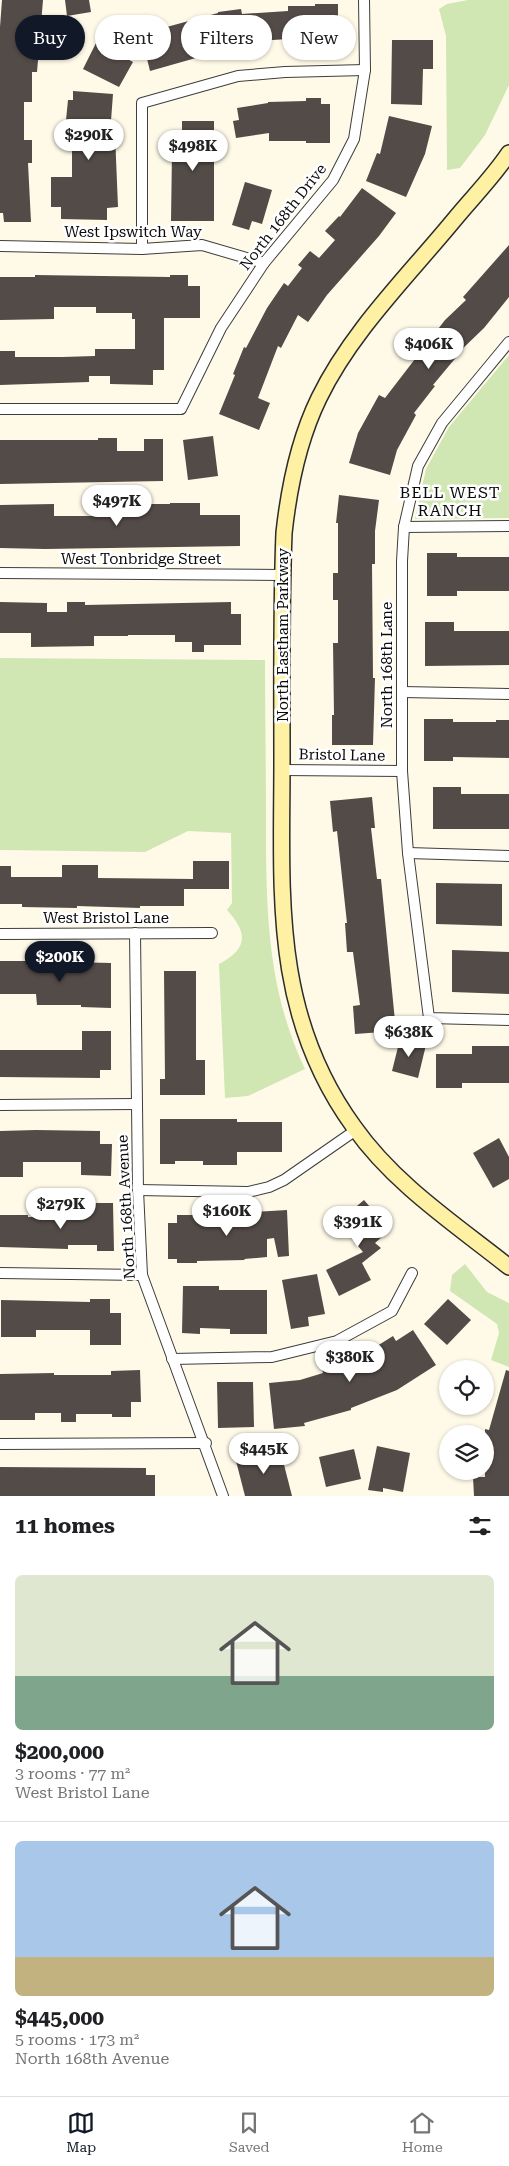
<!DOCTYPE html>
<html lang="en">
<head>
<meta charset="utf-8">
<style>
  :root { --surface:#fff; --page:#f2f2f2; --text:#202124; --muted:#757577; --line:#e0e0e0; --accent:#111827 }
  body { margin:0; font-family:"Roboto Serif",serif; background:var(--page); color:var(--text); height:100vh; display:flex; flex-direction:column; font-size:19px; white-space:nowrap }
  * { box-sizing:border-box; margin:0 }
  p { font-size:16px; color:var(--muted) }
  .icon { flex:none; width:28px; height:28px; fill:none; stroke:currentColor; stroke-width:2; stroke-linecap:round; stroke-linejoin:round }
  .map { position:relative; height:1496px; overflow:hidden }
  .sheet { display:flex; flex-direction:column; background:var(--surface); flex:1 }
  .sheet>* { flex:none }
  .banner { position:absolute; left:15px; top:15px; width:480px; height:45px; display:flex; gap:10px }
  .tools { position:absolute; left:439px; top:1360px; display:grid; gap:10px }
  .tools a { display:grid; place-items:center; width:55px; height:55px; border-radius:50%; background:var(--surface); box-shadow:0 1px 4px #0004; font-size:25px }
  .price { position:absolute; translate:-50% -42px; padding:0 11px; border-radius:18px; background:#fff; color:#222; font-size:16px; line-height:32px; filter:drop-shadow(0 1px 2px #0008) }
  .price::after { content:''; position:absolute; left:50%; top:30px; width:15px; height:11px; margin-left:-8px; background:inherit; clip-path:polygon(0 0,100% 0,50% 100%) }
  .price.current { background:var(--accent); color:#fff }
  ul { padding:0; list-style:none }
  li { display:grid; align-content:center; gap:10px; height:265px; padding:0 15px }
  li+li { border-top:1px solid var(--line) }
  li span { display:grid; place-items:center; height:155px; border-radius:8px; color:#555 }
  li>.icon { margin-inline-start:auto }
  span .icon { width:90px; height:90px; fill:#fffc; stroke-width:1 }
  li b { font-size:21px }
  h2 { display:flex; justify-content:space-between; align-items:center; height:60px; padding:0 15px; font-size:21px }
  .pill { padding:0 18px; border-radius:22px; background:var(--surface); box-shadow:0 1px 4px #0004; font-size:18px; line-height:45px }
  .pill.current { background:var(--accent); color:#fff }
  .menu { display:flex; justify-content:space-around; align-items:center; height:70px; border-top:1px solid var(--line); background:var(--surface); font-size:14px; color:var(--muted) }
  .menu a { display:grid; justify-items:center; gap:2px }
  .menu .current { color:var(--accent) }
  .map>svg:first-child { display:block }
  .green { fill:#d0e7b3 }
  .building { fill:#534b47 }
  .lines { fill:none; stroke-linecap:round; stroke-linejoin:round }
  .street-casing { stroke:#3d3d3d; stroke-width:12 }
  .secondary-casing { stroke:#2c2c2c; stroke-width:18 }
  .street { stroke:#fff; stroke-width:10 }
  .secondary { stroke:#fef1a3; stroke-width:15 }
  .labels { text-anchor:middle; dominant-baseline:central; stroke-width:5; stroke-linejoin:round; paint-order:stroke }
  .street-label { font-size:15px; fill:#0a0a0a; stroke:#fff }
  .neighbourhood-label { font-size:16px; letter-spacing:1px; fill:#0a0a0a; stroke:#fff }
</style>
</head>
<body>
<div class="map">
<svg width="509" height="1496" viewBox="0 0 509 1496">
  <rect width="100%" height="100%" fill="#fffae8"/>
  <!-- green -->
  <g class="green">
    <polygon points="468,0 509,0 509,85 485,135 460,168 447,170 446,36 439,9 447,4"/>
    <polygon points="509,355 509,518 415,519 426,469 449,427"/>
    <path d="M0,658L265,660C265,712 266,764 266,816C266,905 266,987 305,1069L248,1096L225,1098L219,964C247,949 249,934 227,910L232,903L231,833L188,831L145,852L0,850Z"/>
    <polygon points="465,1264 487,1292 509,1303 509,1367 491,1360 499,1333 497,1324 450,1291 452,1275"/>
  </g>
  <!-- building -->
  <g class="building">
    <polygon points="2,0 43,0 37,72 32,72 32,102 24,102 24,140 32,140 32,163 28,163 31,222 4,222 3,213 0,213 0,27"/>
    <polygon points="65,0 89,0 91,12 67,16"/>
    <polygon points="315,4 338,4 338,34 330,34 330,43 288,44 288,39 245,42 245,47 217,50 217,52 150,71 141,34 218,13 218,12 241,9 242,14 288,11 288,6 315,6"/>
    <polygon points="392,40 433,40 433,69 423,69 422,105 391,104"/>
    <polygon points="96,43 133,62 119,87 83,69"/>
    <polygon points="73,91 113,94 110,134 115,134 118,207 107,208 107,220 61,219 61,207 51,207 51,177 72,177 72,120 66,120 68,100 73,100"/>
    <polygon points="306,98 321,98 321,104 330,104 330,143 306,143 306,141 269,141 269,133 236,138 233,121 239,120 237,108 268,103 268,102 306,101"/>
    <polygon points="389,116 432,126 425,154 406,197 366,181 377,153 380,154"/>
    <polygon points="182,121 214,121 214,221 171,221 172,151 170,151 170,131 182,131"/>
    <polygon points="245,182 272,190 262,224 252,221 249,230 232,225"/>
    <polygon points="362,188 396,213 379,236 327,295 308,322 298,315 281,348 278,346 258,398 270,403 259,430 219,414 235,375 233,374 244,347 246,348 267,308 284,283 288,286 302,268 298,265 310,251 319,258 335,240 325,231 339,216 340,217"/>
    <polygon points="509,245 509,297 484,328 457,354 458,355 433,385 435,386 414,413 416,415 397,450 390,475 349,463 358,433 379,395 385,398 445,320 466,300 463,297"/>
    <polygon points="35,275 170,277 170,275 188,275 188,286 200,286 200,318 164,318 164,370 153,370 153,385 110,384 110,376 89,376 89,382 0,385 0,351 15,351 15,357 62,357 95,356 95,349 135,349 135,319 132,319 132,313 96,313 96,307 54,307 54,319 0,320 0,277 35,277"/>
    <polygon points="213,436 218,476 188,480 183,440"/>
    <polygon points="98,438 117,438 117,451 144,451 144,439 163,439 163,481 0,484 0,440 98,440"/>
    <polygon points="339,495 379,500 375,531 375,564 372,564 373,678 375,678 373,745 332,745 332,715 334,715 333,643 338,643 338,600 333,600 333,573 338,573 338,523 336,523"/>
    <polygon points="170,503 200,503 200,515 240,515 240,546 45,549 0,548 0,505 54,504 54,516 94,516 94,504 170,504"/>
    <polygon points="427,553 457,553 457,557 509,557 509,591 457,591 457,596 427,596"/>
    <polygon points="0,602 47,603 47,612 67,612 67,602 85,602 85,605 231,602 231,614 241,614 241,645 204,645 204,652 192,652 192,642 175,642 175,635 128,635 128,636 94,636 94,646 31,647 31,633 0,633"/>
    <polygon points="425,622 454,622 454,631 509,631 509,665 425,666"/>
    <polygon points="424,719 453,719 453,722 496,722 496,720 509,720 509,758 453,757 453,761 424,761"/>
    <polygon points="433,787 461,787 461,794 509,794 509,829 433,829"/>
    <polygon points="372,797 375,828 371,828 377,879 381,879 396,1031 355,1034 353,1006 360,1005 353,952 347,952 345,923 347,923 337,831 333,832 330,801"/>
    <polygon points="193,861 229,861 229,889 184,889 184,906 140,906 140,908 77,906 77,908 22,907 22,904 0,904 0,866 11,866 11,877 62,877 62,865 98,865 98,878 193,879"/>
    <polygon points="436,883 502,884 502,926 436,924"/>
    <polygon points="452,950 509,952 509,994 452,992"/>
    <polygon points="70,957 70,962 111,963 111,1008 81,1007 81,1005 37,1005 36,994 0,994 0,961 27,961 27,966 56,965 56,958"/>
    <polygon points="164,971 196,971 196,1060 205,1060 205,1095 160,1095 160,1079 165,1079"/>
    <polygon points="82,1031 111,1031 111,1070 100,1070 100,1078 0,1077 0,1050 82,1050"/>
    <polygon points="400,1039 426,1045 418,1078 392,1071"/>
    <polygon points="472,1046 509,1046 509,1083 462,1083 462,1088 436,1088 436,1054 472,1054"/>
    <polygon points="160,1119 237,1119 237,1122 282,1122 282,1152 237,1152 237,1165 203,1165 203,1161 175,1161 175,1164 160,1164"/>
    <polygon points="36,1130 100,1131 100,1144 112,1144 111,1176 81,1175 81,1162 23,1162 23,1177 0,1177 0,1131"/>
    <polygon points="499,1138 509,1157 509,1179 493,1188 473,1153"/>
    <polygon points="364,1200 390,1230 375,1243 381,1248 362,1263 371,1280 339,1296 326,1270 363,1252 338,1222"/>
    <polygon points="79,1203 113,1203 114,1251 97,1251 97,1245 68,1245 68,1249 0,1247 0,1215 28,1215 28,1217 79,1217"/>
    <polygon points="287,1210 289,1256 278,1257 274,1238 267,1239 267,1257 244,1259 245,1260 197,1261 197,1263 177,1263 177,1259 168,1259 168,1223 177,1223 177,1215 208,1215 208,1212 227,1212 227,1220 252,1220 252,1212"/>
    <polygon points="317,1274 325,1314 308,1317 309,1326 291,1329 282,1280"/>
    <polygon points="183,1286 219,1286 219,1290 267,1290 267,1334 230,1334 230,1329 200,1328 200,1334 182,1333"/>
    <polygon points="90,1299 110,1299 110,1313 121,1313 121,1345 90,1345 90,1330 36,1330 36,1337 1,1337 1,1300 90,1302"/>
    <polygon points="448,1299 471,1320 447,1345 424,1324"/>
    <polygon points="413,1330 436,1365 397,1390 351,1408 351,1410 304,1423 305,1426 274,1429 269,1383 300,1380 323,1373 322,1369 339,1365 340,1367 365,1357 363,1352 377,1346 393,1336 396,1341"/>
    <polygon points="140,1370 141,1402 131,1402 131,1417 112,1417 112,1414 76,1414 76,1422 61,1422 61,1413 35,1413 35,1420 0,1420 0,1374 54,1373 54,1375 111,1375 111,1371"/>
    <polygon points="506,1370 509,1371 509,1496 474,1496 473,1477 485,1477 485,1429 489,1430"/>
    <polygon points="217,1382 253,1382 254,1427 218,1428"/>
    <polygon points="377,1446 410,1453 403,1492 383,1488 383,1492 368,1490"/>
    <polygon points="280,1449 292,1496 245,1496 236,1461"/>
    <polygon points="354,1449 361,1479 326,1487 319,1457"/>
    <polygon points="0,1467 146,1468 146,1475 155,1475 155,1496 0,1496"/>
  </g>
  <g class="lines">
    <defs>
      <g id="street">
        <polyline points="0,246 142,249 202,245 264,263"/>
        <polyline points="142,249 142,103 238,76 285,72 365,70"/>
        <polyline points="509,342 442,423 418,466 404,527 402,561 402,771 408,853 429,1018 509,1020"/>
        <polyline points="0,409 181,409 221,328 264,263 333,180 354,139 365,70 364,0"/>
        <polyline points="404,527 509,526"/>
        <polyline points="0,573 282,575"/>
        <polyline points="402,692 509,694"/>
        <polyline points="282,770 402,771"/>
        <polyline points="408,853 509,856"/>
        <polyline points="135,933 138,1190 142,1275 223,1496"/>
        <polyline points="0,934 212,933"/>
        <polyline points="0,1105 137,1104"/>
        <polyline points="138,1190 248,1192 269,1187 284,1180 356,1130"/>
        <polyline points="0,1273 142,1275"/>
        <polyline points="172,1359 272,1357 337,1341 392,1311 412,1273"/>
        <polyline points="0,1444 206,1443"/>
      </g>
      <path id="secondary" d="M509,153C493,177 472,198 454,220C407,277 351,332 319,398C298,441 289,487 284,533C281,609 282,684 282,760C282,892 271,1013 354,1127C394,1184 455,1224 509,1267"/>
    </defs>
    <!-- street casing -->
    <use href="#street" class="street-casing"/>
    <!-- secondary casing -->
    <use href="#secondary" class="secondary-casing"/>
    <!-- street -->
    <use href="#street" class="street"/>
    <!-- secondary -->
    <use href="#secondary" class="secondary"/>
  </g>
  <g class="labels">
    <!-- street labels -->
    <g class="street-label">
      <text transform="translate(283 217) rotate(-52)">North 168th Drive</text>
      <text x="133" y="232">West Ipswitch Way</text>
      <text x="141" y="559">West Tonbridge Street</text>
      <text transform="translate(283 635) rotate(-90)">North Eastham Parkway</text>
      <text transform="translate(387 665) rotate(-90)">North 168th Lane</text>
      <text transform="translate(342 755) rotate(1)">Bristol Lane</text>
      <text x="106" y="918">West Bristol Lane</text>
      <text transform="translate(126 1207) rotate(-93)">North 168th Avenue</text>
    </g>
    <!-- neighbourhood labels -->
    <g class="neighbourhood-label">
      <text x="450" y="492">BELL WEST<tspan x="450" dy="18">RANCH</tspan></text>
    </g>
  </g>
</svg>
<div class="tools">
<a><svg class="icon" aria-label="locate" viewBox="0 0 24 24"><circle cx="12" cy="12" r="6"/><path d="M12 2v4M12 18v4M2 12h4M18 12h4"/></svg></a>
<a><svg class="icon" aria-label="layers" viewBox="0 0 24 24"><path d="M12 4l9 5-9 5-9-5zM3 14l9 5 9-5"/></svg></a>
</div>
<b class="price" style="left:89px;top:161px">$290K</b>
<b class="price" style="left:193px;top:172px">$498K</b>
<b class="price" style="left:429px;top:370px">$406K</b>
<b class="price" style="left:117px;top:527px">$497K</b>
<b class="price current" style="left:60px;top:983px">$200K</b>
<b class="price" style="left:409px;top:1058px">$638K</b>
<b class="price" style="left:61px;top:1230px">$279K</b>
<b class="price" style="left:227px;top:1237px">$160K</b>
<b class="price" style="left:358px;top:1248px">$391K</b>
<b class="price" style="left:350px;top:1383px">$380K</b>
<b class="price" style="left:264px;top:1475px">$445K</b>
<div class="banner">
<a class="pill current">Buy</a>
<a class="pill">Rent</a>
<a class="pill">Filters</a>
<a class="pill">New</a>
</div>
</div>
<section class="sheet">
<h2>11 homes<svg class="icon" aria-label="filters" viewBox="0 0 24 24"><path d="M4 7h16M4 17h16"/><circle cx="9" cy="7" r="2"/><circle cx="15" cy="17" r="2"/></svg></h2>
<ul>
<li><span style="background:linear-gradient(#dfe7d0 65%,#7fa58c 0)"><svg class="icon" aria-label="home" viewBox="0 0 24 24"><path d="M3 11l9-7 9 7M6 9v11h12V9"/></svg></span><div><b>$200,000</b><p>3 rooms · 77 m²</p><p>West Bristol Lane</p></div></li>
<li><span style="background:linear-gradient(#a9c7e8 75%,#c2b280 0)"><svg class="icon" aria-label="home" viewBox="0 0 24 24"><path d="M3 11l9-7 9 7M6 9v11h12V9"/></svg></span><div><b>$445,000</b><p>5 rooms · 173 m²</p><p>North 168th Avenue</p></div></li>
</ul>
</section>
<nav class="menu">
<a class="current"><svg class="icon" aria-label="map" viewBox="0 0 24 24"><path d="M3 6l6-2 6 2 6-2v14l-6 2-6-2-6 2zM9 4v14M15 6v14"/></svg>Map</a>
<a><svg class="icon" aria-label="saved" viewBox="0 0 24 24"><path d="M7 4h10v16l-5-4-5 4z"/></svg>Saved</a>
<a><svg class="icon" aria-label="home" viewBox="0 0 24 24"><path d="M3 11l9-7 9 7M6 9v11h12V9"/></svg>Home</a>
</nav>
</body>
</html>
